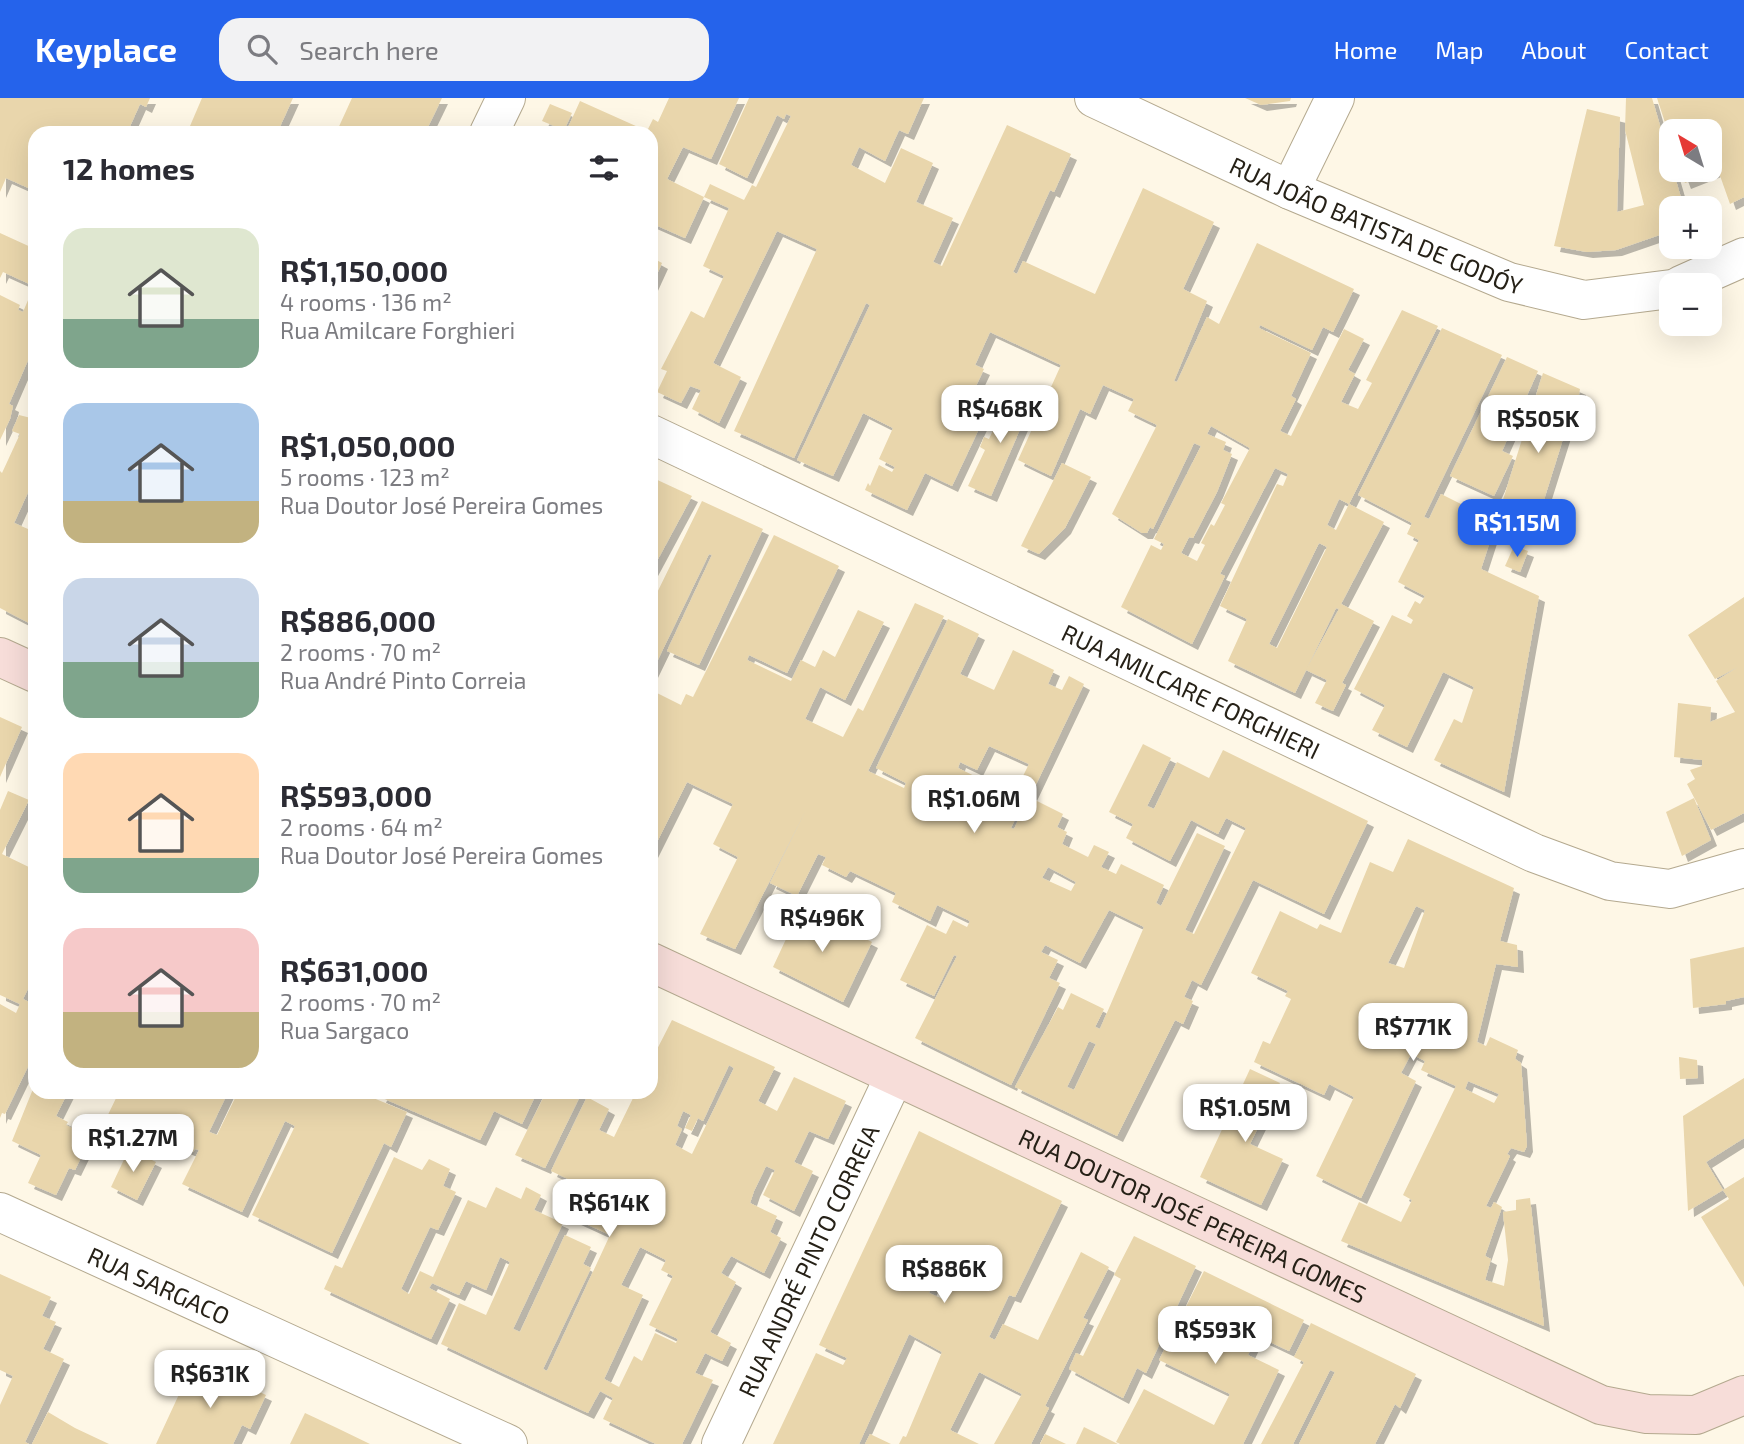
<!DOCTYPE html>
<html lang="en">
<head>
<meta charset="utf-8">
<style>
  :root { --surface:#fff; --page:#f2f2f3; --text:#2b2b33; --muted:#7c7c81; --accent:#2563eb }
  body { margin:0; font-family:"Exo 2",sans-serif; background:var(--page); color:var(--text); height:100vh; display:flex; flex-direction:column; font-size:26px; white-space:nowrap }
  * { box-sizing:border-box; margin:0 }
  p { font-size:23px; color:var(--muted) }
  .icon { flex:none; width:38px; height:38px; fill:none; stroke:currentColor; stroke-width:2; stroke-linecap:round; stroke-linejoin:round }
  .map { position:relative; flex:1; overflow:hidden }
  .drawer { position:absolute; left:28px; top:28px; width:630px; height:973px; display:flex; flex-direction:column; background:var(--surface); border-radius:21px; box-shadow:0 7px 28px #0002 }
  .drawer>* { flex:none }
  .needle { width:46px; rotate:322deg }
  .tools { position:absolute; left:1659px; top:21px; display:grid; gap:14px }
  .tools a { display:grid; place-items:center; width:63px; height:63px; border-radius:14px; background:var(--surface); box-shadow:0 7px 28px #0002; font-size:35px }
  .price { position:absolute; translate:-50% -60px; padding:0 16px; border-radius:14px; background:#fff; color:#222; font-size:23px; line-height:46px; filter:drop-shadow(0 2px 4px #0008) }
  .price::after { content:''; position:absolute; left:50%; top:42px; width:21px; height:16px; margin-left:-10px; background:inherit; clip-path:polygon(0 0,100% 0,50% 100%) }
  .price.selected { background:var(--accent); color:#fff }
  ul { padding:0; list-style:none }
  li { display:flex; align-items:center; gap:21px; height:175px; padding:0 35px }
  li span { display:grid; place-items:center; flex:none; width:196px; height:140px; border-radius:21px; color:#555 }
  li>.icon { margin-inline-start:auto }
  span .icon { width:84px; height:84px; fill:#fffc; stroke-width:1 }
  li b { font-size:30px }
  h2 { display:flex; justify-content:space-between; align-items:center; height:84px; padding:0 35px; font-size:30px }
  header { display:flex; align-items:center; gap:42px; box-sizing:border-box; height:98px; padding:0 35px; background:var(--accent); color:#fff }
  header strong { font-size:33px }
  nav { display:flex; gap:38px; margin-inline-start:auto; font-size:24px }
  .search { width:490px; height:63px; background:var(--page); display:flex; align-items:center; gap:18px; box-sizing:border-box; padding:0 24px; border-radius:21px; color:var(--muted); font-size:26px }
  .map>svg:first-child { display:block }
  .building { fill:#e9d6ac; fill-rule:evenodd; filter:url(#shadow) }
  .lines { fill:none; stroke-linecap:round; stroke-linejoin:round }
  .street-casing { stroke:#b4a98f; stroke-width:40 }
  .secondary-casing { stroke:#b4a98f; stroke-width:40 }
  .street { stroke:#fff; stroke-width:38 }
  .secondary { stroke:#f7ddd9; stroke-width:38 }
  .labels { text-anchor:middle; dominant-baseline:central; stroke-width:5; stroke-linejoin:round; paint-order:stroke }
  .street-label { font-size:24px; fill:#262117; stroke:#fef7e6 }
</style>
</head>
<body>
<header>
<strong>Keyplace</strong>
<div class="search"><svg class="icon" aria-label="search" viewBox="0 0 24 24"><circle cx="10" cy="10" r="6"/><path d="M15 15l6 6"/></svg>Search here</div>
<nav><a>Home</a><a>Map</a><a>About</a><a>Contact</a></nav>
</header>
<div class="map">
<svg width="1744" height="1346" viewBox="0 0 1744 1346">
  <defs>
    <filter id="shadow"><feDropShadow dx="6" dy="6" stdDeviation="0" flood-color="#0004"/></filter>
  </defs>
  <rect width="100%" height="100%" fill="#fef7e6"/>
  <!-- building -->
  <g class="building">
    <polygon points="0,0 150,0 146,9 140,6 127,35 35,35 35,93 6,80 0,94"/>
    <polygon points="202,0 293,0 277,35 187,35"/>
    <polygon points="352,0 442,0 425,35 336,35"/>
    <polygon points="669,0 739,0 711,61 683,49 667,81 704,99 685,140 651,125 651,35 566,34 580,3 647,33 653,21 658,24"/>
    <path d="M749,0H924L908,36L899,32L885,63L859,49L851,67L885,85L901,50L933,65L916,104L953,120L933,164L942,168L1007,27L1071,56L1054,94L1050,92L1013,174L1017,176L1023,163L1095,196L1143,90L1214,124L1183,191L1207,203L1174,283L1177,284L1207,219L1219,226L1257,145L1354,191L1333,234L1323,229L1312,252L1260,227L1259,230L1311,255L1291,298L1296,301L1280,333L1291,338L1344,231L1364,241L1348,272L1355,276L1341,304L1358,311L1372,285L1366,282L1402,212L1438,228L1349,406L1339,401L1327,427L1336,432L1349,406L1384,424L1341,506L1374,523L1342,585L1346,587L1333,613L1315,605L1327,582L1306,572L1339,511L1336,510L1295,595L1228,563L1247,521L1220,508L1277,386L1283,388L1288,376L1275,370L1220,476L1225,478L1192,546L1121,509L1151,447L1161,452L1164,446L1154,441L1201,348L1194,345L1153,431L1150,429L1147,435H1142L1112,416L1157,327L1128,313L1134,301L1103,287L1090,316L1080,311L1051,378L1018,362L1061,267L990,234L975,267L984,271L975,290L994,299L952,388L925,375L907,412L865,392L868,385L870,388L879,367L892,374L895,369L879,361L893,330L863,315L833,378L797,362L870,207L866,205L794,360L746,338L734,333L817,151L777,133L713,265L741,279L719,325L692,311L701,292L690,288L681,305L657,294L667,273L661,271L691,213L704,220L724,178L703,168L729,110L704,99L710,86L744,102L752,87L756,89L791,18L786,16L784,21L777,17L747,80L719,66ZM1211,328L1250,350L1221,405L1225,407L1214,428L1211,426L1201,445L1205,447L1197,463L1181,455L1189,439L1193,440L1217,394L1232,356L1223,352L1226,344L1207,336ZM1319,445L1327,449L1277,550L1269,546Z"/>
    <polygon points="1245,0 1291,0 1290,3 1261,7"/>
    <polygon points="1626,0 1652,0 1684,110 1671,110 1671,133 1616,152 1587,154 1554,148 1587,11 1620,19 1617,114 1644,107 1625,32"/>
    <polygon points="1657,0 1744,0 1744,99 1730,106 1718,72 1685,85 1680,72 1710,72 1710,33 1671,33 1671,43"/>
    <polygon points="550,6 572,15 564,32 542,23"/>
    <polygon points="0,135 35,151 35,246 9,306 13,308 10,321 0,342 0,197 20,207 18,212 23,214 34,188 3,174 0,180"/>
    <polygon points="651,159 662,165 651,189"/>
    <polygon points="1442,230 1502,257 1424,419 1429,421 1441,396 1473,412 1465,428 1491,440 1481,471 1539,498 1504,694 1434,662 1454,621 1462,625 1474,589 1443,574 1407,649 1372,632 1385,607 1354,591 1392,517 1411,526 1413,522 1407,518 1415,503 1420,506 1425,498 1398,484 1419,442 1407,436 1412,425 1358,397"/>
    <polygon points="1507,259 1538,273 1502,353 1513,358 1494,398 1450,378"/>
    <polygon points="1543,275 1580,291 1574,326 1568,325 1532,440 1495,427"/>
    <polygon points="1010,295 1031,306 991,398 968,388 985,352 980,349 984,339 989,341"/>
    <polygon points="19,317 35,321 35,379 14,425 35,434 35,528 0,510 0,373 2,375 20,336 12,333"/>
    <polygon points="1062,365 1091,379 1065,430 1039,456 1021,448"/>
    <polygon points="651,379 692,398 651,474"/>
    <polygon points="702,403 763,431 699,567 667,553 712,457 709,456 651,576 651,507"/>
    <path d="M774,437L839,468L787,575L749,557L747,562L791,583L801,562L815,569L823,552L835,559L858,512L884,524L845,602L820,589L805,621L843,639L858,610L863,613L915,505L944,518L868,673L904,690L906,685L876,670L948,521L979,536L960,576L994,592L1013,552L1054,572L1048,586L1062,592L1069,578L1084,586L1031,697L1017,690L1029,666L989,648L977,672L960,664L958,670L989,685L981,701L990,706L997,691L1023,704L1011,730L1014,731L1029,699L1063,716L1057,729L1067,734L1062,746L1088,759L1094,747L1109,754L1101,769L1116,776L1121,766L1164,787L1156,805L1161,808L1197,735L1225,748L1185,832L1194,836L1246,730L1226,720L1218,736L1191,722L1170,763L1126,740L1133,726L1109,714L1143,646L1171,660L1147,708L1154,711L1177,664L1209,680L1223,652L1368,723L1324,816L1253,782L1201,887L1192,882L1184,899L1193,903L1183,926L1175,922L1117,1038L1015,989L1058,909L1063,912L1071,895L1104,911L1095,929L1100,931L1144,829L1109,812L1080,865L1045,847L1041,854L1058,862L1049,880L1060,885L1011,987L915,940L957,858L954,857L934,898L900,882L927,827L946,836L953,822L967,829L970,823L937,807L930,823L892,804L896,795L850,773L846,779L822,767L826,759L818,756L797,798L770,785L806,712L735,851L700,836L738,759L713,746L733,706L687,684L651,756V669L654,664L651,663V592L681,607L686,596L693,599ZM1048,769L1076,784L1071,793L1042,780ZM1089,943L1096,946L1074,992L1067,989Z"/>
    <polygon points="1514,448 1528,453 1520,474 1505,468"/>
    <polygon points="1744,499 1744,715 1711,732 1687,686 1695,681 1690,672 1702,668 1702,662 1674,659 1678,605 1711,609 1710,624 1735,614 1716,583 1738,569 1715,581 1688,537"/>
    <polygon points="0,619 22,629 0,679"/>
    <polygon points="8,693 29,702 2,756 35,772 35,876 23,901 35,907 35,954 5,1016 2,1015 0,1020 0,906 16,915 20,906 0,897 0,712"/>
    <polygon points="1694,700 1711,742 1682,758 1666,714"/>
    <path d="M1408,741L1514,790L1500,843L1517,847L1518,869L1496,866L1477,944L1486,948L1490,939L1518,952L1515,961L1521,965L1527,1048L1524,1054L1511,1050L1507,1056L1510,1058L1486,1108L1491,1110L1494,1104L1502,1109L1485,1158L1491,1161L1485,1182L1504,1188L1508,1162L1503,1114L1516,1112V1102L1530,1100L1544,1228L1341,1143L1359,1104L1401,1124L1412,1102L1403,1097L1456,988L1421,972L1425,963L1411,956L1401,975L1416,983L1361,1100L1316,1078L1354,999L1329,986L1324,997L1254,964L1263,943L1270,946L1291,901L1285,898L1288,893L1251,875L1280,813L1317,831L1320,826L1341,835L1370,764L1393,774ZM1416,808L1425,812L1404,870L1388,865ZM1468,983L1499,996L1494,1005L1465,991Z"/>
    <polygon points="801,809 872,844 843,904 773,869"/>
    <polygon points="1744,849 1744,899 1726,903 1726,906 1693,910 1690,861"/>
    <path d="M672,922L775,969L758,1003L777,1013L794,979L846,1003L828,1041L809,1033L794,1064L813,1073L794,1113L763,1097L775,1072L766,1068L754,1093L750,1105L777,1118L770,1134L781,1140L764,1175L731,1158L721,1175L736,1184L710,1234L731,1245L722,1263L705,1255L695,1275L713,1282L682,1346H656L603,1321L613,1300L600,1293L588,1315L441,1246L459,1205L486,1217L510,1164L500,1159L486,1192L466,1183L459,1197L432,1185L429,1190L450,1201L431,1241L324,1191L335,1167L342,1170L394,1059L422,1072L429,1061L450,1071L443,1088L456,1094L438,1132L430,1129L401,1191L409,1196L420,1173L433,1179L468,1102L486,1110L496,1089L521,1101L526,1089L541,1097L534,1112L563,1125L513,1231L520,1234L565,1137L591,1149L583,1166L591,1170L543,1271L547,1273L610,1137L573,1120L587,1090L551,1073L587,999L609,1011L599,1032L614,1039L636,994H651V963ZM729,967L734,970L692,1056L675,1047L682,1031L677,1028L683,1013L691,1017L685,1030L692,1033L698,1020L703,1023ZM640,1149L666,1162L661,1172L673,1178L649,1227L678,1241L676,1245L655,1235L642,1263L634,1258L619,1289L604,1281L643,1197L621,1187Z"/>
    <polygon points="1679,959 1697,962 1698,980 1680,981"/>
    <polygon points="1250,971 1280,985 1250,1046 1283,1061 1261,1107 1200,1079"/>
    <polygon points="1744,980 1744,1040 1706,1064 1723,1092 1744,1079 1744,1189 1701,1119 1729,1101 1723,1092 1688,1113 1683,1018"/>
    <polygon points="35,986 35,994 68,994 56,1018 68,1024 66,1027 91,1039 75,1072 69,1070 56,1097 28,1085 41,1057 12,1043"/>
    <polygon points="119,994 228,994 209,1034 217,1037 238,994 359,994 407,1014 391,1049 384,1045 332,1155 252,1117 295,1028 285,1023 242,1114 182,1086 199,1052 195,1051 193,1054 139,1029 134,1042 103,1027"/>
    <polygon points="382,994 492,994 501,998 503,994 537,994 522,1026 494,1013 480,1042 380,999"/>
    <polygon points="546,994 582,994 545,1070 515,1057"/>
    <path d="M919,1033L1062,1103L1015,1199L1009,1197L989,1239L995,1242L1003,1226L1038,1242L1081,1154L1109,1169L1083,1220L1088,1222L1045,1308L1049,1310L1031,1346H994L1022,1296L979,1274L950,1332L979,1346H899L903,1338L906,1339L942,1254L909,1236L859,1346H773L816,1255L843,1267L847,1260L819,1247ZM952,1148L965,1155L943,1201L929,1195L936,1180L929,1176L943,1149L950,1153Z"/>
    <polygon points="129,1051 156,1064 137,1102 111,1089"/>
    <polygon points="1134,1138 1196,1168 1146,1275 1137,1270 1123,1300 1069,1271 1076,1255 1083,1258 1121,1181 1114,1177"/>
    <polygon points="1204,1173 1304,1222 1289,1253 1257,1238 1248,1257 1279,1272 1243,1346 1120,1346 1116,1344 1144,1291 1214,1327 1230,1296 1159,1262"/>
    <polygon points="0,1176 51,1199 42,1218 56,1224 43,1251 64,1261 25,1344 29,1346 0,1346 0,1307 13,1278 0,1272"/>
    <polygon points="1311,1225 1416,1276 1400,1310 1395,1306 1375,1346 1299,1346 1335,1274 1330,1272 1293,1346 1261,1346 1304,1264 1294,1259"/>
    <polygon points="194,1264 266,1297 250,1331 242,1327 233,1346 156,1346"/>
    <polygon points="48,1314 75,1330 109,1346 32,1346"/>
    <polygon points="305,1315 337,1330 370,1346 290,1346"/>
    <polygon points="1084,1329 1118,1346 1076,1346"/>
    <polygon points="870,1336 891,1346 865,1346"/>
    <polygon points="1045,1336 1066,1346 1040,1346"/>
  </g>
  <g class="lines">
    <defs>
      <g id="street">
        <path id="s1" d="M1094,0L1290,92L1509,184L1584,202L1671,191"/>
        <polyline points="489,35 506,0"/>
        <polyline points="1290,92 1335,0"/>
        <polyline points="1681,187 1744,159"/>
        <path id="s2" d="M651,336L1534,755L1610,783L1670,791L1744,770"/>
        <path id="s3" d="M0,1114L508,1346"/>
        <path id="s4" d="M721,1346L894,979"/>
      </g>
      <g id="secondary">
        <polyline points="0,559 35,575"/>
        <path id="s5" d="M651,864L1601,1307L1647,1316L1696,1317L1744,1297"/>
      </g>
    </defs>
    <!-- street casing -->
    <use href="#street" class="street-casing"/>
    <!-- secondary casing -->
    <use href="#secondary" class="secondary-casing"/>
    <!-- street -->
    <use href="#street" class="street"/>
    <!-- secondary -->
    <use href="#secondary" class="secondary"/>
  </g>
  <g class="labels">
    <!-- street labels -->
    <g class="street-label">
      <text stroke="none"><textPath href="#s1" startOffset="310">RUA JOÃO BATISTA DE GODÓY</textPath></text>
      <text stroke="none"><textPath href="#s2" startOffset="598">RUA AMILCARE FORGHIERI</textPath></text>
      <text stroke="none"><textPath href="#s5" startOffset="598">RUA DOUTOR JOSÉ PEREIRA GOMES</textPath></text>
      <text stroke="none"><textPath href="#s4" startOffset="203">RUA ANDRÉ PINTO CORREIA</textPath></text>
      <text stroke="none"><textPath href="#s3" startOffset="175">RUA SARGACO</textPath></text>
    </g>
  </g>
</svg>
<div class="tools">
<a><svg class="needle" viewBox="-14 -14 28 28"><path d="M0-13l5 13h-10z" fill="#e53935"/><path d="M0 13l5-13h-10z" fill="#7c7c81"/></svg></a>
<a>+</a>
<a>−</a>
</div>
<b class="price" style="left:1000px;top:347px">R$468K</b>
<b class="price" style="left:1538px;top:357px">R$505K</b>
<b class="price selected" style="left:1517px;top:461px">R$1.15M</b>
<b class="price" style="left:974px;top:737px">R$1.06M</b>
<b class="price" style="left:822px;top:856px">R$496K</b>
<b class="price" style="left:1413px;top:965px">R$771K</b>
<b class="price" style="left:1245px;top:1046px">R$1.05M</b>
<b class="price" style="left:133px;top:1076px">R$1.27M</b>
<b class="price" style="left:609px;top:1141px">R$614K</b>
<b class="price" style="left:944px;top:1207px">R$886K</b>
<b class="price" style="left:1215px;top:1268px">R$593K</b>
<b class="price" style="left:210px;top:1312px">R$631K</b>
<section class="drawer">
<h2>12 homes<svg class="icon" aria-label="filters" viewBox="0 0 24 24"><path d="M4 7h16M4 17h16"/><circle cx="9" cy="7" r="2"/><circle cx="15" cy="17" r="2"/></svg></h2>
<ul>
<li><span style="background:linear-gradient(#dfe7d0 65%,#7fa58c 0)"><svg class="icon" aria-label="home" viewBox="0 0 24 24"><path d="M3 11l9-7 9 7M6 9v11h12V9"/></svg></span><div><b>R$1,150,000</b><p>4 rooms · 136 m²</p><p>Rua Amilcare Forghieri</p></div></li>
<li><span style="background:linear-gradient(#a9c7e8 70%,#c2b280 0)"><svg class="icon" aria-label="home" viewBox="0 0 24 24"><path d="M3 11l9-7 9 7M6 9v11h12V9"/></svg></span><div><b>R$1,050,000</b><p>5 rooms · 123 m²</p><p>Rua Doutor José Pereira Gomes</p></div></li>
<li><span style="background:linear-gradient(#c9d6e8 60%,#7fa58c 0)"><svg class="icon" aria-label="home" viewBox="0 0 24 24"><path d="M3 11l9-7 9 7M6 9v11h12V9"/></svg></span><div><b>R$886,000</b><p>2 rooms · 70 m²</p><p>Rua André Pinto Correia</p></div></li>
<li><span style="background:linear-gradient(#ffd9b3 75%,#7fa58c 0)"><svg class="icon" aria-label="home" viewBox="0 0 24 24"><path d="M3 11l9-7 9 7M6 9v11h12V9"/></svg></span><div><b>R$593,000</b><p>2 rooms · 64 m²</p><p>Rua Doutor José Pereira Gomes</p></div></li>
<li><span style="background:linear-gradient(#f6c9c9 60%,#c2b280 0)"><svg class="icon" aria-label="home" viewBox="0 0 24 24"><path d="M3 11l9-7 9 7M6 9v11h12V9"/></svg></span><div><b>R$631,000</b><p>2 rooms · 70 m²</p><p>Rua Sargaco</p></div></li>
</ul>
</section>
</div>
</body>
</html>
